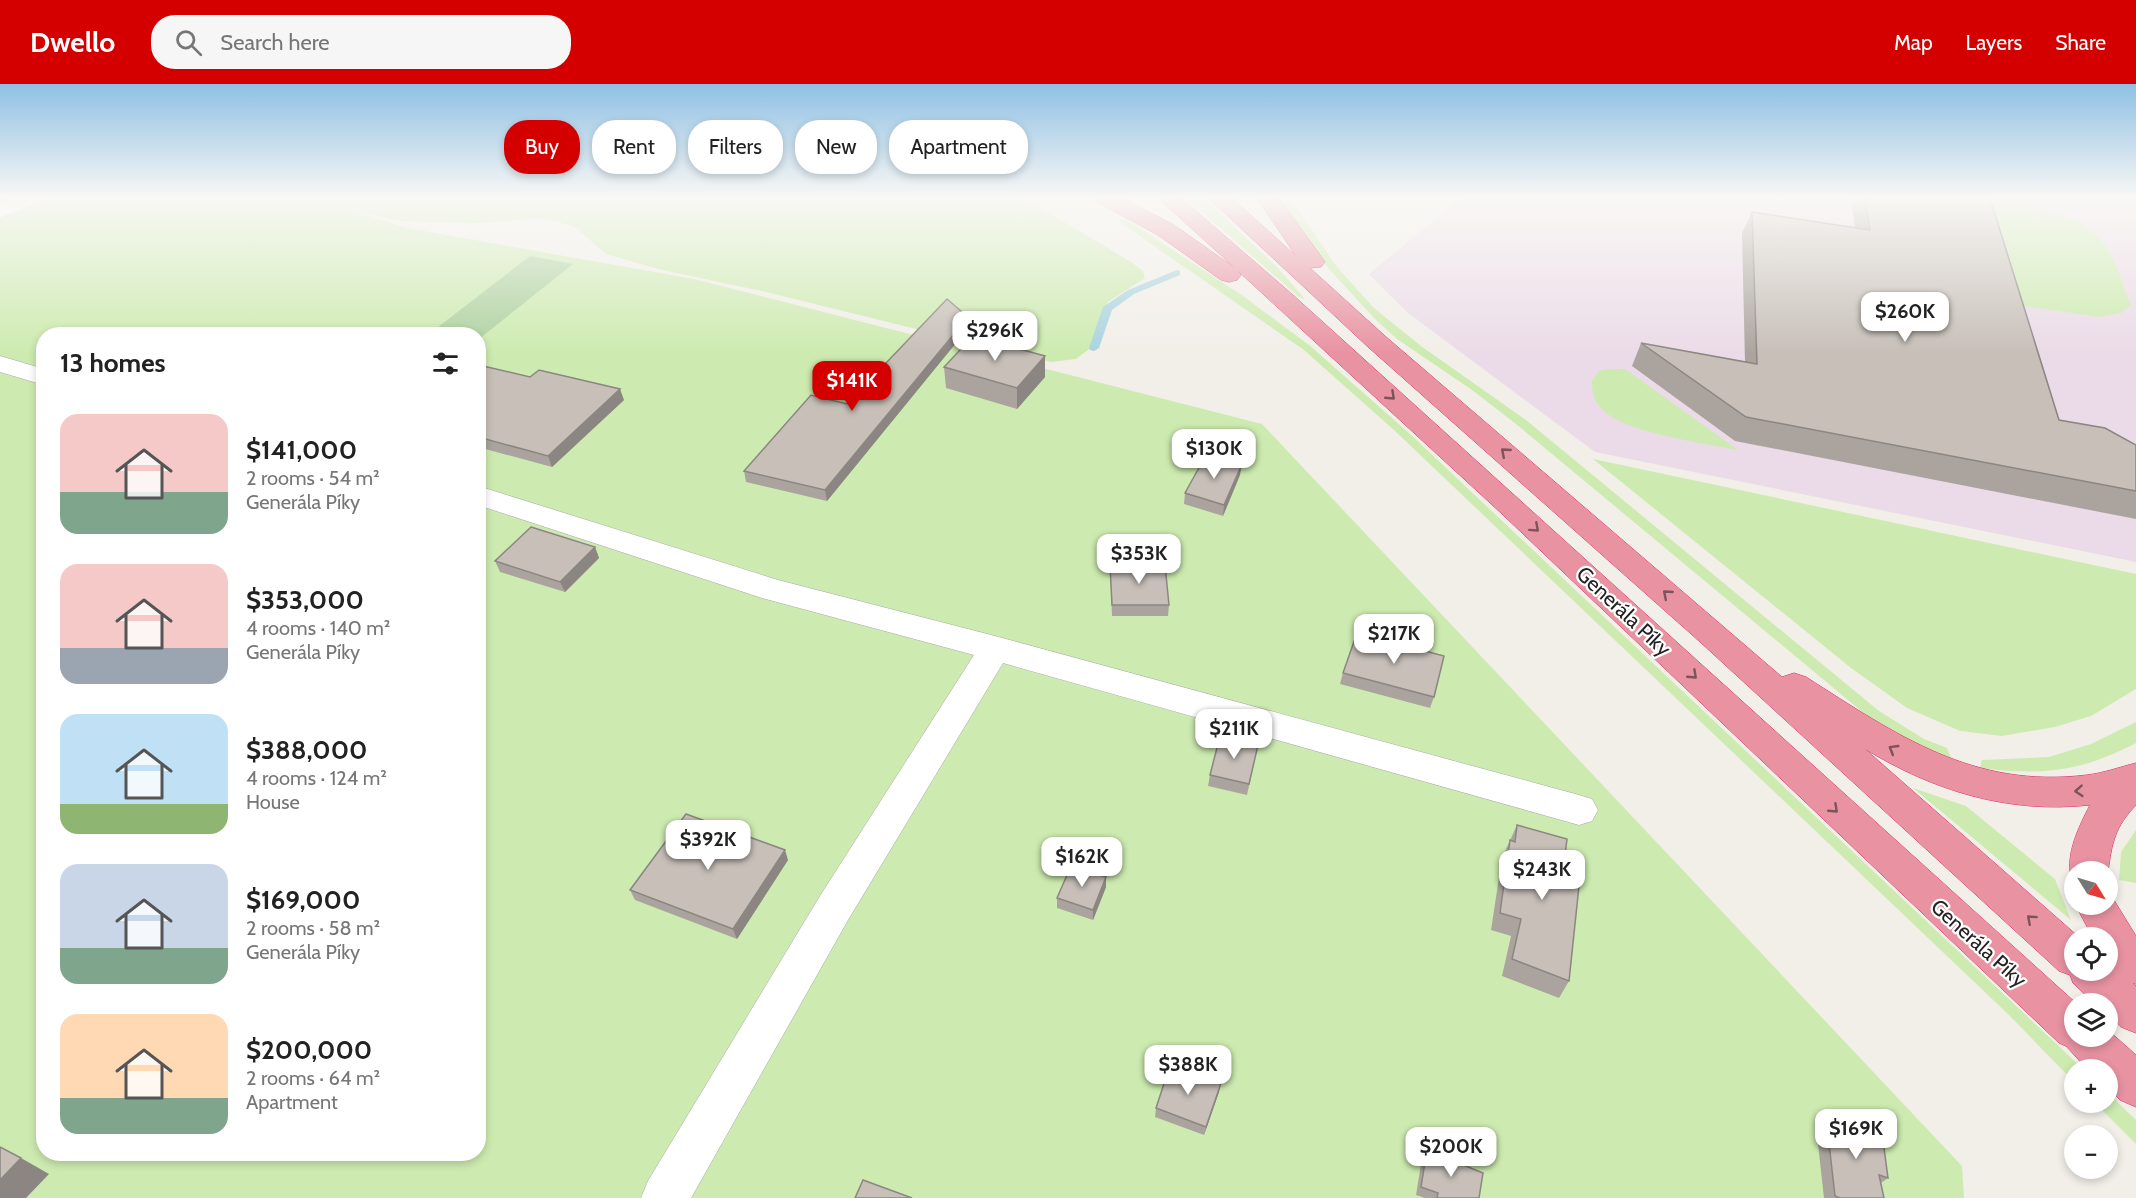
<!DOCTYPE html>
<html lang="en">
<head>
<meta charset="utf-8">
<style>
  :root { --surface:#fff; --page:#f6f6f6; --text:#222; --muted:#767676; --accent:#d40000 }
  body { margin:0; font-family:Cabin,sans-serif; background:var(--page); color:var(--text); height:100vh; display:flex; flex-direction:column; font-size:22px; white-space:nowrap }
  * { box-sizing:border-box; margin:0 }
  p { font-size:20px; color:var(--muted) }
  .icon { flex:none; width:33px; height:33px; fill:none; stroke:currentColor; stroke-width:2; stroke-linecap:round; stroke-linejoin:round }
  .map { position:relative; flex:1; overflow:hidden }
  .drawer { position:absolute; left:36px; top:243px; width:450px; height:834px; display:flex; flex-direction:column; background:var(--surface); border-radius:24px; box-shadow:0 3px 9px #0003 }
  .drawer>* { flex:none }
  .banner { position:absolute; left:504px; top:36px; width:570px; height:54px; display:flex; gap:12px }
  .needle { width:39px; rotate:127deg }
  .buttons { position:absolute; left:2064px; top:777px; display:grid; gap:12px }
  .buttons a { display:grid; place-items:center; width:54px; height:54px; border-radius:50%; background:var(--surface); box-shadow:0 3px 9px #0003; font-size:30px }
  .price { position:absolute; translate:-50% -51px; padding:0 14px; border-radius:12px; background:#fff; color:#222; font-size:20px; line-height:39px; filter:drop-shadow(0 2px 3px #0008) }
  .price::after { content:''; position:absolute; left:50%; top:36px; width:18px; height:14px; margin-left:-9px; background:inherit; clip-path:polygon(0 0,100% 0,50% 100%) }
  .price.active { background:var(--accent); color:#fff }
  ul { padding:0; list-style:none }
  li { display:flex; align-items:center; gap:18px; height:150px; padding:0 24px }
  li span { display:grid; place-items:center; flex:none; width:168px; height:120px; border-radius:18px; color:#555 }
  li>.icon { margin-inline-start:auto }
  span .icon { width:72px; height:72px; fill:#fffc; stroke-width:1 }
  li b { font-size:26px }
  h2 { display:flex; justify-content:space-between; align-items:center; height:72px; padding:0 24px; font-size:26px }
  .pill { padding:0 21px; border-radius:24px; background:var(--surface); box-shadow:0 3px 9px #0003; font-size:21px; line-height:54px }
  .pill.active { background:var(--accent); color:#fff }
  header { display:flex; align-items:center; gap:36px; box-sizing:border-box; height:84px; padding:0 30px; background:var(--accent); color:#fff }
  header strong { font-size:28px }
  nav { display:flex; gap:33px; margin-inline-start:auto; font-size:21px }
  .search { width:420px; height:54px; background:var(--page); display:flex; align-items:center; gap:15px; box-sizing:border-box; padding:0 21px; border-radius:24px; color:var(--muted); font-size:22px }
  .map>svg:first-child { display:block }
  .industrial { fill:#ebdbe8 }
  .grass { fill:#cdebb0; fill-rule:evenodd }
  .forest { fill:#add19e }
  .lines { fill:none; stroke-linecap:round; stroke-linejoin:round }
  .stream { fill:#aad3df; fill-rule:evenodd }
  .minor-casing { stroke:#a9a9a9; stroke-width:1 }
  .highway-casing { stroke:#dc2a67; stroke-width:1 }
  .minor { fill:#fff; fill-rule:evenodd }
  .highway { fill:#e892a2; fill-rule:evenodd }
  .wall { fill:#aba49e }
  .shaded-wall { fill:#8b8681 }
  .building { fill:#c7bfb8; stroke:#8b8681; stroke-width:1.5 }
  .oneway { stroke:#7b545c }
  .labels { text-anchor:middle; dominant-baseline:central; stroke-width:4.5; stroke-linejoin:round; paint-order:stroke }
  .street-label { font-size:21px; fill:#222; stroke:#fff }
</style>
</head>
<body>
<header>
<strong>Dwello</strong>
<div class="search"><svg class="icon" aria-label="search" viewBox="0 0 24 24"><circle cx="10" cy="10" r="6"/><path d="M15 15l6 6"/></svg>Search here</div>
<nav><a>Map</a><a>Layers</a><a>Share</a></nav>
</header>
<div class="map">
<svg width="2136" height="1114" viewBox="0 0 2136 1114">
  <rect width="100%" height="100%" fill="#f2efe9"/>
  <!-- industrial -->
  <polygon class="industrial" points="1461,114 2136,114 2136,478 1595,368 1408,229 1369,190"/>
  <!-- grass -->
  <g class="grass">
    <path d="M43,114H1017L1051,130L1131,178L1143,187L1145,194L1108,218L1101,232L1096,260L1076,275L1051,278L766,208L662,186L606,170L576,144L556,137L542,134L480,139L400,137L349,126L407,144L694,195L1262,340L1962,1082L1964,1114H0V133ZM44,250H478V1070H44Z"/>
    <polygon points="1186,114 1203,114 1276,182 1305,215 1299,213"/>
    <polygon points="1279,114 1290,114 1337,183 1374,224 1421,262 1526,336 1879,627 1924,655 1947,664 1952,676 1914,660 1872,636 1516,340 1472,306 1397,255 1375,235 1329,185"/>
    <path d="M1976,115C2010,120 2081,127 2102,157C2116,175 2122,200 2131,221L2121,229L2099,233L2011,220Z"/>
    <polygon points="1124,134 1243,212 1309,261 1409,349 2083,985 2074,986 2074,998 2010,932 1395,347 1304,266 1118,137"/>
    <path d="M1610,285H1625L1738,366C1704,359 1621,349 1600,323C1593,314 1592,307 1592,297L1599,287Z"/>
    <polygon points="1593,375 2136,490 2136,605 2091,632 2055,643 2002,652 1960,647 1907,624 1851,584"/>
    <path d="M2136,638V659C2080,688 2042,692 1980,684L1982,676L2049,673L2091,660Z"/>
    <polygon points="1913,704 1966,722 2055,795 2071,836"/>
    <polygon points="2136,746 2136,799 2119,796 2121,768"/>
    <polygon points="2108,1009 2136,1036 2136,1060 2095,1019 2108,1018"/>
  </g>
  <!-- forest -->
  <polygon class="forest" points="530,172 573,180 479,255 478,250 429,250"/>
  <g class="lines">
    <!-- stream -->
    <polygon class="stream" points="1177,186 1180,187 1180,191 1134,210 1112,226 1099,264 1094,267 1090,266 1089,264 1103,223 1128,206"/>
    <defs>
      <g id="minor">
        <polygon points="11,114 39,114 36,119 0,134 0,119"/>
        <polygon points="0,272 44,285 44,301 0,288"/>
        <polygon points="478,402 778,496 995,552 1579,711 1592,715 1598,726 1592,737 1579,741 1003,579 848,836 691,1114 641,1114 648,1097 820,812 974,571 762,514 478,421"/>
      </g>
      <g id="highway">
        <polygon points="1096,114 1122,114 1174,141 1235,184 1158,114 1181,114 1293,211 2077,920 2074,920 2074,952 2108,952 2108,946 2136,971 2136,1023 2120,1016 2108,1004 2108,986 2088,986 2066,962 2059,959 1501,429 1238,187 1241,191 1237,196 1229,198 1221,196 1158,151 1099,119"/>
        <path d="M1209,114H1232L1296,172L1257,114H1279L1325,178L1321,183L1310,184L1385,252L1782,593L1794,589L1806,593C1897,651 1973,705 2087,691C2104,689 2120,683 2136,679V721C2115,743 2112,758 2108,788H2074V800C2062,777 2078,744 2090,721C2009,730 1934,707 1865,665L2080,854H2074V886H2108V854H2093L2075,820H2108L2109,808L2136,852V900L2133,899L2136,902V949L2121,943L2108,931V920H2095L2073,899L2070,891L2059,887L1699,557L1367,262Z"/>
      </g>
    </defs>
    <!-- minor casing -->
    <use href="#minor" class="minor-casing"/>
    <!-- highway casing -->
    <use href="#highway" class="highway-casing"/>
    <!-- minor -->
    <use href="#minor" class="minor"/>
    <!-- highway -->
    <use href="#highway" class="highway"/>
  </g>
  <!-- wall -->
  <g class="wall">
    <polygon points="1851,114 1990,114 2059,336 2136,361 2136,435 1735,357 1632,282 1641,259 1745,278 1742,149 1752,128 1855,144"/>
    <polygon points="968,233 969,243 827,417 746,398 744,387 847,320"/>
    <polygon points="944,283 1045,293 1017,325 946,304"/>
    <polygon points="478,286 624,316 552,383 478,363"/>
    <polygon points="1240,391 1223,432 1184,420 1185,409"/>
    <polygon points="595,463 599,474 565,508 500,488 495,477"/>
    <polygon points="1110,481 1169,521 1168,532 1112,532"/>
    <polygon points="1343,589 1434,613 1430,624 1340,600"/>
    <polygon points="1258,661 1247,711 1208,702 1210,691"/>
    <polygon points="1517,741 1564,779 1569,897 1559,914 1502,892 1511,852 1491,846 1502,774"/>
    <polygon points="788,776 737,855 635,816 630,806"/>
    <polygon points="1106,803 1093,836 1057,824 1057,814"/>
    <polygon points="1219,1008 1204,1051 1155,1033 1156,1024"/>
    <polygon points="1826,1033 1888,1094 1881,1099 1884,1114 1824,1114 1816,1042"/>
    <polygon points="1427,1066 1479,1114 1425,1114 1416,1111 1422,1074"/>
  </g>
  <!-- shaded-wall -->
  <g class="shaded-wall">
    <polygon points="968,233 969,243 827,417 825,406"/>
    <polygon points="1045,272 1045,293 1017,325 1017,304"/>
    <polygon points="620,305 624,316 552,383 548,372"/>
    <polygon points="1242,380 1240,391 1223,432 1224,421"/>
    <polygon points="595,463 599,474 565,508 560,498"/>
    <polygon points="785,766 788,776 737,855 733,845"/>
    <polygon points="1106,793 1106,803 1093,836 1093,826"/>
    <polygon points="1221,999 1219,1008 1204,1051 1206,1043"/>
    <polygon points="21,1074 49,1090 26,1114 0,1114 0,1096"/>
  </g>
  <!-- building -->
  <g class="building">
    <polygon points="1865,114 1990,114 2059,336 2105,344 2136,361 2136,407 1746,333 1641,259 1757,280 1752,128 1870,146"/>
    <polygon points="947,215 968,233 825,406 744,387 811,311 847,320"/>
    <polygon points="973,252 1045,272 1017,304 944,283"/>
    <polygon points="483,282 530,293 539,286 620,305 548,372 478,353 478,286"/>
    <polygon points="1206,371 1242,380 1224,421 1185,409"/>
    <polygon points="531,443 595,463 560,498 495,477"/>
    <polygon points="1110,481 1165,481 1169,521 1112,521"/>
    <polygon points="1357,549 1444,572 1434,613 1343,589"/>
    <polygon points="1220,652 1258,661 1249,700 1210,691"/>
    <polygon points="686,730 785,766 733,845 630,806"/>
    <polygon points="1517,741 1567,755 1564,779 1581,783 1569,897 1512,875 1521,835 1500,829 1510,756 1515,758"/>
    <polygon points="1071,782 1106,793 1093,826 1057,814"/>
    <polygon points="1170,981 1221,999 1206,1043 1156,1024"/>
    <polygon points="1826,1033 1882,1049 1888,1094 1879,1091 1884,1114 1840,1114 1835,1112"/>
    <polygon points="0,1063 21,1074 0,1096"/>
    <polygon points="1427,1066 1483,1089 1479,1114 1437,1114 1438,1109 1421,1103"/>
    <polygon points="863,1096 912,1114 855,1114"/>
  </g>
  <!-- one-way arrows -->
  <defs><path id="oneway-chevron" d="M-2-3.5L2.5 0L-2 3.5" fill="none" stroke-width="1.6" stroke-linecap="round" stroke-linejoin="round" transform="scale(1.5)"/></defs>
  <g class="oneway">
    <use href="#oneway-chevron" transform="translate(1391 312) rotate(43)"/>
    <use href="#oneway-chevron" transform="translate(1505 368) rotate(-139)"/>
    <use href="#oneway-chevron" transform="translate(1535 444) rotate(42)"/>
    <use href="#oneway-chevron" transform="translate(1667 510) rotate(-139)"/>
    <use href="#oneway-chevron" transform="translate(1693 591) rotate(43)"/>
    <use href="#oneway-chevron" transform="translate(1893 665) rotate(-149)"/>
    <use href="#oneway-chevron" transform="translate(2079 707) rotate(176)"/>
    <use href="#oneway-chevron" transform="translate(1834 725) rotate(43)"/>
    <use href="#oneway-chevron" transform="translate(2031 835) rotate(-138)"/>
  </g>
  <!-- sky -->
  <linearGradient id="sky" x2="0" y2="1"><stop stop-color="#8fc0e4"/><stop offset="0.42" stop-color="#f9f8f5"/><stop offset="1" stop-color="#f9f8f5" stop-opacity="0"/></linearGradient>
  <rect width="2136" height="270" fill="url(#sky)"/>
  <g class="labels">
    <!-- street labels -->
    <g class="street-label">
      <text transform="translate(1624 527) rotate(43)">Generála Píky</text>
      <text transform="translate(1979 859) rotate(42)">Generála Píky</text>
    </g>
  </g>
</svg>
<div class="buttons">
<a><svg class="needle" viewBox="-14 -14 28 28"><path d="M0-13l5 13h-10z" fill="#e53935"/><path d="M0 13l5-13h-10z" fill="#767676"/></svg></a>
<a><svg class="icon" aria-label="locate" viewBox="0 0 24 24"><circle cx="12" cy="12" r="6"/><path d="M12 2v4M12 18v4M2 12h4M18 12h4"/></svg></a>
<a><svg class="icon" aria-label="layers" viewBox="0 0 24 24"><path d="M12 4l9 5-9 5-9-5zM3 14l9 5 9-5"/></svg></a>
<a>+</a>
<a>−</a>
</div>
<b class="price" style="left:1905px;top:259px">$260K</b>
<b class="price" style="left:995px;top:278px">$296K</b>
<b class="price active" style="left:852px;top:328px">$141K</b>
<b class="price" style="left:1214px;top:396px">$130K</b>
<b class="price" style="left:1139px;top:501px">$353K</b>
<b class="price" style="left:1394px;top:581px">$217K</b>
<b class="price" style="left:1234px;top:676px">$211K</b>
<b class="price" style="left:708px;top:787px">$392K</b>
<b class="price" style="left:1082px;top:804px">$162K</b>
<b class="price" style="left:1542px;top:817px">$243K</b>
<b class="price" style="left:1188px;top:1012px">$388K</b>
<b class="price" style="left:1856px;top:1076px">$169K</b>
<b class="price" style="left:1451px;top:1094px">$200K</b>
<div class="banner">
<a class="pill active">Buy</a>
<a class="pill">Rent</a>
<a class="pill">Filters</a>
<a class="pill">New</a>
<a class="pill">Apartment</a>
</div>
<section class="drawer">
<h2>13 homes<svg class="icon" aria-label="filters" viewBox="0 0 24 24"><path d="M4 7h16M4 17h16"/><circle cx="9" cy="7" r="2"/><circle cx="15" cy="17" r="2"/></svg></h2>
<ul>
<li><span style="background:linear-gradient(#f6c9c9 65%,#7fa58c 0)"><svg class="icon" aria-label="home" viewBox="0 0 24 24"><path d="M3 11l9-7 9 7M6 9v11h12V9"/></svg></span><div><b>$141,000</b><p>2 rooms · 54 m²</p><p>Generála Píky</p></div></li>
<li><span style="background:linear-gradient(#f6c9c9 70%,#9aa5b1 0)"><svg class="icon" aria-label="home" viewBox="0 0 24 24"><path d="M3 11l9-7 9 7M6 9v11h12V9"/></svg></span><div><b>$353,000</b><p>4 rooms · 140 m²</p><p>Generála Píky</p></div></li>
<li><span style="background:linear-gradient(#bfe0f5 75%,#8fb573 0)"><svg class="icon" aria-label="home" viewBox="0 0 24 24"><path d="M3 11l9-7 9 7M6 9v11h12V9"/></svg></span><div><b>$388,000</b><p>4 rooms · 124 m²</p><p>House</p></div></li>
<li><span style="background:linear-gradient(#c9d6e8 70%,#7fa58c 0)"><svg class="icon" aria-label="home" viewBox="0 0 24 24"><path d="M3 11l9-7 9 7M6 9v11h12V9"/></svg></span><div><b>$169,000</b><p>2 rooms · 58 m²</p><p>Generála Píky</p></div></li>
<li><span style="background:linear-gradient(#ffd9b3 70%,#7fa58c 0)"><svg class="icon" aria-label="home" viewBox="0 0 24 24"><path d="M3 11l9-7 9 7M6 9v11h12V9"/></svg></span><div><b>$200,000</b><p>2 rooms · 64 m²</p><p>Apartment</p></div></li>
</ul>
</section>
</div>
</body>
</html>
